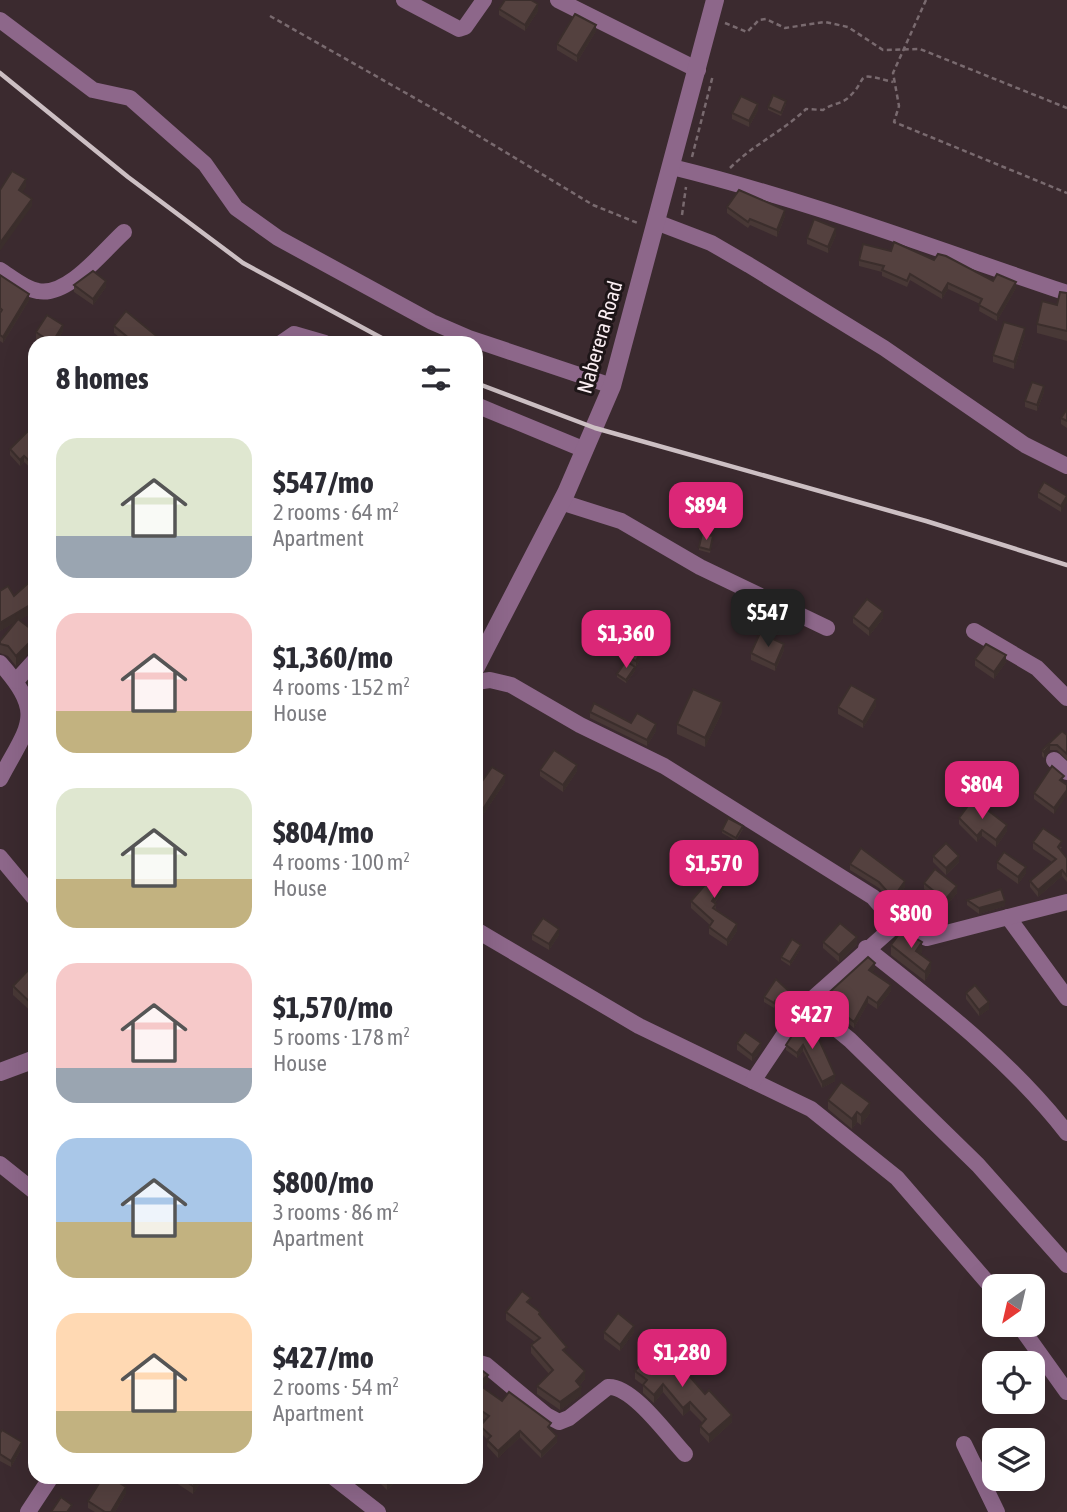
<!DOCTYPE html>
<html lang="en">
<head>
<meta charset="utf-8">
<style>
  :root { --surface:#fff; --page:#f2f2f3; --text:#2b2b33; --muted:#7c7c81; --accent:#db2777 }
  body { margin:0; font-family:"Asap Condensed",sans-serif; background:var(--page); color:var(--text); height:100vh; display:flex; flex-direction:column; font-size:26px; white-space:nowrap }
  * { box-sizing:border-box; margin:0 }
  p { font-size:23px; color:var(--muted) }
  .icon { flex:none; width:38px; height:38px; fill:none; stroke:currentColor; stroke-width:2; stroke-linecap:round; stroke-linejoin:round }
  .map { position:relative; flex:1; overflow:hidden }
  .side { position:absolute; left:28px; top:336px; width:455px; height:1148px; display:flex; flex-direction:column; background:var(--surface); border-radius:21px; box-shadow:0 7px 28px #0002 }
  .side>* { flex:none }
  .needle { width:46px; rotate:214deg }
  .tools { position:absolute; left:982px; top:1274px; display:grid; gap:14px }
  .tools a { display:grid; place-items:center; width:63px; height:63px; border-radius:14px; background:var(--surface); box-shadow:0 7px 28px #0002; font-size:35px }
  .price { position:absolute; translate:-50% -60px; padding:0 16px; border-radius:14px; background:var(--accent); color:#fff; font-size:23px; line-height:46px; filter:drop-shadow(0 2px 4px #0008) }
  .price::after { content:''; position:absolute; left:50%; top:42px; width:21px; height:16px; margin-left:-10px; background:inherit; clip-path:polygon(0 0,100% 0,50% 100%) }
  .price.selected { background:#222; color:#fff }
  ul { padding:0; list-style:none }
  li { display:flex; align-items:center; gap:21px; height:175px; padding:0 28px }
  li span { display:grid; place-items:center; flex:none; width:196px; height:140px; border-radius:21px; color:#555 }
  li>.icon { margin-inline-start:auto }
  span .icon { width:84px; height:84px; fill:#fffc; stroke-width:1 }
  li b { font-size:30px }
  h2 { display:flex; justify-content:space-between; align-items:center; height:84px; padding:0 28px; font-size:30px }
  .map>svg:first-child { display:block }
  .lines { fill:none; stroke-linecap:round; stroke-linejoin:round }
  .path { stroke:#796a6f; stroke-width:2.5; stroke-dasharray:5 3.5; stroke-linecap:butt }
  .minor { stroke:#8d678a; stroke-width:16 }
  .tertiary { stroke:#8d678a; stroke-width:18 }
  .rail { stroke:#ccbfc3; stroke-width:4.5 }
  .wall { fill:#483836 }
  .shaded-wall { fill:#3b2e2c }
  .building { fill:#54413f; stroke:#3b2e2c; stroke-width:2 }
  .labels { text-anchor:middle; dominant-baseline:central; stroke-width:6; stroke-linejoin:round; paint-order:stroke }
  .street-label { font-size:21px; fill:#faeef2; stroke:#1d1517 }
</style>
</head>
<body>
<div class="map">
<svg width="1067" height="1512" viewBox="0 0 1067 1512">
  <rect width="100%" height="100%" fill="#3b2a2f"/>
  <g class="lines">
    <!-- path -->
    <g class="path">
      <polyline points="926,0 893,73 899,106 894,122 1067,193"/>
      <polyline points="270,16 434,109 593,205 640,224"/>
      <polyline points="725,23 747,32 759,20 766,19 785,28 825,22 848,27 883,50 920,49 1067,108"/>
      <polyline points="692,157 713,75"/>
      <path d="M730,168C754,144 782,132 806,109L823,110C831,104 841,104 848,98C871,77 851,71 893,82"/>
      <polyline points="682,215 686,187"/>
    </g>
    <!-- minor -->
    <g class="minor">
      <polyline points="404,0 459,29 465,27 484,0"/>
      <polyline points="558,0 698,70"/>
      <polyline points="0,20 93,90 130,98 205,164 236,208 278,238 432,322 469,338 612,386"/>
      <path d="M672,167C807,200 936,249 1067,293"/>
      <polyline points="656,222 711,243 749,265 884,348 1025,445 1067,466"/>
      <path d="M0,270C11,277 25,289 38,291C68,297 103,251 124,232"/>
      <polyline points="281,343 294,334 325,343"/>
      <polyline points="476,405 585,450"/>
      <polyline points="561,502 621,521 700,567 827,628"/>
      <polyline points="974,631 1037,668 1067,698"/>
      <path d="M0,663C46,715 29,724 0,779"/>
      <polyline points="16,681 35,660"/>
      <polyline points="476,682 490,680 511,685 580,725 664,766 873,897 898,926"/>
      <polyline points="1054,760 1067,772"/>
      <polyline points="0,857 35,899"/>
      <polyline points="1008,917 1067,998"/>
      <polyline points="476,930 639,1026 811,1109 897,1178 994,1290"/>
      <path d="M866,948C938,1005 1010,1060 1067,1133"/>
      <polyline points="806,1004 850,1040 978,1165 1067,1265"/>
      <polyline points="753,1081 802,1008 891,929 898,926 927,938 1067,902"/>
      <polyline points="0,1164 35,1192"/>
      <polyline points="1019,1325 1067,1392"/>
      <path d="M476,1362L486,1365L546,1415L559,1422L569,1418L608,1387C632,1385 669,1437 685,1454"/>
      <polyline points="964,1444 997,1512"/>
      <polyline points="333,1477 378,1512"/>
      <polyline points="28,1512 51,1477"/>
    </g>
    <!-- tertiary -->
    <g class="tertiary">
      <polyline points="476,667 566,493 612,386 715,0"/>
      <polyline points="0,1072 35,1059"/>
    </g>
    <!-- rail -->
    <g class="rail">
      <polyline points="0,73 128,177 243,263 391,343"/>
      <polyline points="476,383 595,428 926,521 1067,565"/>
    </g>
  </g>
  <!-- wall -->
  <g class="wall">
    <polygon points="499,9 538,11 525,31 499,15"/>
    <polygon points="596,31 577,62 557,50 557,44"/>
    <polygon points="786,104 781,116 768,110 768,107"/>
    <polygon points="758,110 749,127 732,119 732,113"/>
    <polygon points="727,207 785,216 777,237 750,225 748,228 727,213"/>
    <polygon points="836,235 828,253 807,244 807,238"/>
    <polygon points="891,251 934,260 993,281 1016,288 997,321 979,311 980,304 948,289 942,299 910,280 907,287 882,276 882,272 859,266 859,260"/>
    <polygon points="0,275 29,300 3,343 0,341"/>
    <polygon points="74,285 106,287 93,305 74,292"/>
    <polygon points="1067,293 1067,341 1037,333 1037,324"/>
    <polygon points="114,326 165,343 127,343 114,333"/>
    <polygon points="63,331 56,343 42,343 36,339 36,332"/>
    <polygon points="1025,335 1014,369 993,362 993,355"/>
    <polygon points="1044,392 1037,411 1025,407 1025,401"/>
    <polygon points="1067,409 1067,428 1061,424 1061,418"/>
    <polygon points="35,439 35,472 24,462 20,466 10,455 10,449"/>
    <polygon points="1038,492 1067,496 1061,512 1038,498"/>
    <polygon points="713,539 710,553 699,550 699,547"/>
    <polygon points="35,577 35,611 19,620 35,632 35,646 16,666 8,656 0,653 0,641 15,622 0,631 0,591 14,596"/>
    <polygon points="853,617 883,618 869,636 853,623"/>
    <polygon points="647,647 636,667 631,664 635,671 626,683 617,677 617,674 626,662 620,658 620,652"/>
    <polygon points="784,650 775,671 751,660 751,653"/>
    <polygon points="975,659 1006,662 994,679 975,666"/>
    <polygon points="876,706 863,728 838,714 838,707"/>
    <polygon points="590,712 631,723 656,731 647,746 590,718"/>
    <polygon points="722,712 705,747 677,734 677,724"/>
    <polygon points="1067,735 1067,760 1057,750 1050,750 1044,758 1042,756 1042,750"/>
    <polygon points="540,770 577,771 563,792 540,776"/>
    <polygon points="505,782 483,815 476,811 476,790"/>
    <polygon points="1064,782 1054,814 1034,799 1034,793"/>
    <polygon points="959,818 1007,831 996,847 982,836 977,842 959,824"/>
    <polygon points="743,829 736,841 722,833 722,830"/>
    <polygon points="1033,842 1062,847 1060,850 1067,858 1067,882 1062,876 1038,897 1030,887 1030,881 1052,862 1033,849"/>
    <polygon points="933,856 959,862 946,875 933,862"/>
    <polygon points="997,862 1026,873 1018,884 997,869"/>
    <polygon points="850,864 905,887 893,904 879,888 850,870"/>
    <polygon points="702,871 730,880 715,903 716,910 737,931 727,946 709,934 709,927 710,925 691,908 691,901 708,881 702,877"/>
    <polygon points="924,883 957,893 945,907 924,889"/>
    <polygon points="967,900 1005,906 979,914 967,905"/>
    <polygon points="532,934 559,935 549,950 532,940"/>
    <polygon points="823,942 857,944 839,962 823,948"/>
    <polygon points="891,945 922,952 920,954 931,971 925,981 891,955"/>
    <polygon points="801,948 790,966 781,960 781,957"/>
    <polygon points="35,963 35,1015 13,995 13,986"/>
    <polygon points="875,969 872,972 891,991 877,1009 868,1003 854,1028 823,1004 823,998"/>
    <polygon points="966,993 989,1009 979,1016 966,999"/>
    <polygon points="764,997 794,1001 786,1013 775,1006 774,1008 764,1002"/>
    <polygon points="801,1022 835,1081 822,1088 803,1051 797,1058 786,1050 786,1045"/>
    <polygon points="737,1043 761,1050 752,1061 737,1050"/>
    <polygon points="828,1100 870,1113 861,1125 857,1122 852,1129 828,1109"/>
    <polygon points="531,1305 540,1316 585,1379 580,1385 581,1395 560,1410 537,1394 537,1386 549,1374 531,1353 531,1345 535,1342 506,1320 506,1312"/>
    <polygon points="604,1332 634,1332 620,1351 604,1339"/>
    <polygon points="476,1370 488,1382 482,1387 502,1401 551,1430 557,1442 541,1458 520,1437 498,1458 487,1446 488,1440 480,1432 480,1426 485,1420 476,1413"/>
    <polygon points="635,1371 705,1394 732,1422 709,1443 700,1433 700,1426 703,1423 690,1410 683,1416 663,1392 654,1403 643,1393 643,1385 635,1379"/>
    <polygon points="0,1433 22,1448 11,1467 0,1461"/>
    <polygon points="167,1477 204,1477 193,1494"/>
    <polygon points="374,1477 400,1477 387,1490"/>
    <polygon points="126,1493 115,1512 95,1512 88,1508 88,1501"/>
  </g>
  <!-- shaded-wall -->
  <g class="shaded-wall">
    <polygon points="538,4 538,11 525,31 525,25"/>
    <polygon points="596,25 596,31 577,62 577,56"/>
    <polygon points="758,104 758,110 749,127 749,121"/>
    <polygon points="26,179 26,187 19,198 19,190"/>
    <polygon points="32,199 32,206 0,251 0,243"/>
    <polygon points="785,210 785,216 777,237 777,230"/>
    <polygon points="836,228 836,235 828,253 828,247"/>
    <polygon points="106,281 106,287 93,305 93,299"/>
    <polygon points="1016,282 1016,288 997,321 997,315"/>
    <polygon points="948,283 948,289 942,299 942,293"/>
    <polygon points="29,294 29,300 3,343 3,337"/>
    <polygon points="63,325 63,331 56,343 52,343"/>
    <polygon points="1025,328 1025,335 1014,369 1014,362"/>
    <polygon points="1044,386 1044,392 1037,411 1037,405"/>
    <polygon points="24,456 24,462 20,466 20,460"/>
    <polygon points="1067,497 1067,503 1061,512 1061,506"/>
    <polygon points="35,602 35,611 0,631 0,623"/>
    <polygon points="883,611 883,618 869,636 869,629"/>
    <polygon points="35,637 35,646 16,666 16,656"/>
    <polygon points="647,640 647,647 636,667 636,661"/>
    <polygon points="784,644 784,650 775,671 775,665"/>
    <polygon points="1006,655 1006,662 994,679 994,672"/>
    <polygon points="635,667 635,671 626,683 626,680"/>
    <polygon points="876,699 876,706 863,728 863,722"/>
    <polygon points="722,702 722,712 705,747 705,738"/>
    <polygon points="656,724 656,731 647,746 647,740"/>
    <polygon points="1050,745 1050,750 1044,758 1044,752"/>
    <polygon points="577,765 577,771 563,792 563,785"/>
    <polygon points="505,775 505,782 483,815 483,809"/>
    <polygon points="1067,790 1067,796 1054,814 1054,808"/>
    <polygon points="1007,825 1007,831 996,847 996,840"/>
    <polygon points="982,830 982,836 977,842 977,836"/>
    <polygon points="959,856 959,862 946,875 946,868"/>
    <polygon points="1026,867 1026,873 1018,884 1018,877"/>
    <polygon points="1062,870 1062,876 1038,897 1038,890"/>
    <polygon points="730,874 730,880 712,907 712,901"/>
    <polygon points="905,881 905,887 893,904 893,898"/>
    <polygon points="957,886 957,893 945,907 945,900"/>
    <polygon points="1005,901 1005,906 979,914 979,908"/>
    <polygon points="737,924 737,931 727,946 727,940"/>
    <polygon points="559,929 559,935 549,950 549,944"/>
    <polygon points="857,937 857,944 839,962 839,955"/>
    <polygon points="922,942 922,952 916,961 916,951"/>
    <polygon points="801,945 801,948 790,966 790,962"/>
    <polygon points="931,962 931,971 925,981 925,972"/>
    <polygon points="875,963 875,969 869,976 869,970"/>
    <polygon points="891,985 891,991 877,1009 877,1003"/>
    <polygon points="794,996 794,1001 786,1013 786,1008"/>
    <polygon points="868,997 868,1003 854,1028 854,1022"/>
    <polygon points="989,1002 989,1009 979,1016 979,1010"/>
    <polygon points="761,1043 761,1050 752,1061 752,1055"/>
    <polygon points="803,1045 803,1051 797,1058 797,1053"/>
    <polygon points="835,1075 835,1081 822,1088 822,1082"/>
    <polygon points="870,1103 870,1113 861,1125 861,1115"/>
    <polygon points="857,1112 857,1122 852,1129 852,1119"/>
    <polygon points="634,1326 634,1332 620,1351 620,1345"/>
    <polygon points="585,1371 585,1379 576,1389 576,1381"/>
    <polygon points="488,1375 488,1382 478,1391 478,1384"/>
    <polygon points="663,1384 663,1392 654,1403 654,1395"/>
    <polygon points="581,1387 581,1395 560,1410 560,1402"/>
    <polygon points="690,1402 690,1410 683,1416 683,1408"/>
    <polygon points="732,1415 732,1422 709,1443 709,1435"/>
    <polygon points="520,1431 520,1437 498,1458 498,1451"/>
    <polygon points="557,1436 557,1442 541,1458 541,1452"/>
    <polygon points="22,1442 22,1448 11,1467 11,1461"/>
    <polygon points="199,1477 204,1477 193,1494 193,1486"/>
    <polygon points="393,1477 400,1477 387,1490 387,1483"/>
    <polygon points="126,1487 126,1493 115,1512 111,1512"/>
  </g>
  <!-- building -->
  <g class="building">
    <polygon points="505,0 531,0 538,4 525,25 499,9"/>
    <polygon points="575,14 596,25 577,56 557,44"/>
    <polygon points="773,95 786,101 781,113 768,107"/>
    <polygon points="741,96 758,104 749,121 732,113"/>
    <polygon points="12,171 26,179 19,190 32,199 0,243 0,190"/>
    <polygon points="739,190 785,210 777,230 750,219 748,222 727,207"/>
    <polygon points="814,219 836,228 828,247 807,238"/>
    <polygon points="894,242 934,260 938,254 946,256 993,281 997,274 1016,282 997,315 979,305 982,299 948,283 942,293 910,274 907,281 882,270 884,266 859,260 863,244 891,251"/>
    <polygon points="93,271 106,281 93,299 74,285"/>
    <polygon points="0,275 29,294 3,337 0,335 0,313 2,310 0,308"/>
    <polygon points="1060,292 1067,293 1067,331 1037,324 1042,301 1057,305"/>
    <polygon points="126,311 165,343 135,343 114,326"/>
    <polygon points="47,315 63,325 52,343 36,332"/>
    <polygon points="1004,322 1025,328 1014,362 993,355"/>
    <polygon points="1032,382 1044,386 1037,405 1025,401"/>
    <polygon points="1067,409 1067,421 1061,418"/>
    <polygon points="28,431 35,439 35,466 24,456 20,460 10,449"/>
    <polygon points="1044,482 1067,496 1061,506 1038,492"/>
    <polygon points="702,534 713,536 710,550 699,547"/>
    <polygon points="35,577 35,602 0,623 0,591 8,586 14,596"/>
    <polygon points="867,599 883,611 869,629 853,617"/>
    <polygon points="18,619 35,632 35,637 16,656 8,646 0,644 0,641"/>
    <polygon points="631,632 647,640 636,661 620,652"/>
    <polygon points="760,633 784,644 775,665 751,653"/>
    <polygon points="986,644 1006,655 994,672 975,659"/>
    <polygon points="626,661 635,667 626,680 617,674"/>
    <polygon points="851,685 876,699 863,722 838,707"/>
    <polygon points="693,689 722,702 705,738 677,724"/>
    <polygon points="594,703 631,723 637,713 656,724 647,740 590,712"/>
    <polygon points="1062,731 1067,735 1067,754 1057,745 1050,745 1044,752 1042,750"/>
    <polygon points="554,750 577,765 563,785 540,770"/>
    <polygon points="1052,766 1064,776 1060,780 1067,785 1067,790 1054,808 1034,793"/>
    <polygon points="492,767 505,775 483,809 476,804 476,790"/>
    <polygon points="973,799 1007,825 996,840 982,830 977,836 959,818"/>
    <polygon points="728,818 743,826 736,838 722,830"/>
    <polygon points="1043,828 1062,841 1058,847 1067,858 1067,876 1062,870 1038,890 1030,881 1056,859 1033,842"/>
    <polygon points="946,843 959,856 946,868 933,856"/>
    <polygon points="861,848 905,881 893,898 879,882 850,864"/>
    <polygon points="1004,852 1026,867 1018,877 997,862"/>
    <polygon points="709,860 730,874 712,901 716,904 713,908 737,924 727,940 709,927 713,921 691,901 712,877 702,871"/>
    <polygon points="935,869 957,886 945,900 924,883"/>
    <polygon points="1001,889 1005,901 979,908 967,900"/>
    <polygon points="543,918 559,929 549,944 532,934"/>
    <polygon points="840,923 857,937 839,955 823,942"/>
    <polygon points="902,930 922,942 916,951 931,962 925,972 891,945"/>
    <polygon points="792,939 801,945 790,962 781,957"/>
    <polygon points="868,957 875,963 869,970 891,985 877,1003 868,997 854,1022 823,998"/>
    <polygon points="35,963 35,1007 13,986"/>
    <polygon points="776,979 794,996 786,1008 775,1001 774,1003 764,997"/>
    <polygon points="975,985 989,1002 979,1010 966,993"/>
    <polygon points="801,1022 817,1035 835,1075 822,1082 803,1045 797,1053 786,1045"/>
    <polygon points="745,1032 761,1043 752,1055 737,1043"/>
    <polygon points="841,1082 870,1103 861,1115 857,1112 852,1119 828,1100"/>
    <polygon points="522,1291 531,1298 527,1302 540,1312 539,1314 567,1347 563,1350 585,1371 576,1381 581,1387 560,1402 537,1386 553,1370 531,1345 540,1338 506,1312"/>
    <polygon points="618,1313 634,1326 620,1345 604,1332"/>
    <polygon points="655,1347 685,1371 705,1394 709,1390 732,1415 709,1435 700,1426 706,1419 690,1402 683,1408 663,1384 654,1395 643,1385 647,1380 635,1371"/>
    <polygon points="479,1368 488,1375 478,1384 502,1401 509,1392 551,1423 548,1427 557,1436 541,1452 520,1431 498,1451 487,1440 491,1436 480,1426 489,1416 476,1407 476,1370"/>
    <polygon points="2,1430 22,1442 11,1461 0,1454 0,1433"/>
    <polygon points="103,1477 110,1477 126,1487 111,1512 105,1512 88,1501"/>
    <polygon points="180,1477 199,1477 193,1486"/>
    <polygon points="381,1477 393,1477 387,1483"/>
    <polygon points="61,1497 72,1505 67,1512 51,1512"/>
  </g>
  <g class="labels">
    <!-- street labels -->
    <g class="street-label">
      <text transform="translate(599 337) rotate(-74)">Naberera Road</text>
    </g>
  </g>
</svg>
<div class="tools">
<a><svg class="needle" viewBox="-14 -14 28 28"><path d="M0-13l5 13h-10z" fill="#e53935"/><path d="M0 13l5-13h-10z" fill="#7c7c81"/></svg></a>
<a><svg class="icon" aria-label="locate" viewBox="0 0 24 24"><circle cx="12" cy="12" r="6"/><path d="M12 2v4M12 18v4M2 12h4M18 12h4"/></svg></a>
<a><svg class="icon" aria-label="layers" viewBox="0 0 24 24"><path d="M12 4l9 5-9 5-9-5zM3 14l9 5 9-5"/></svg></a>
</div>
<b class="price" style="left:706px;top:542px">$894</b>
<b class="price selected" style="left:768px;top:649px">$547</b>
<b class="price" style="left:626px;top:670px">$1,360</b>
<b class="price" style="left:982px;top:821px">$804</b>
<b class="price" style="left:714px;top:900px">$1,570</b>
<b class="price" style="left:911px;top:950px">$800</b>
<b class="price" style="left:812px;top:1051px">$427</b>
<b class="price" style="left:682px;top:1389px">$1,280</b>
<section class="side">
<h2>8 homes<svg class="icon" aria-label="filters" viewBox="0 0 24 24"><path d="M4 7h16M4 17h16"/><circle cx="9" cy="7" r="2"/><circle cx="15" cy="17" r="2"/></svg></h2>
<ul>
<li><span style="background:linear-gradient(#dfe7d0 70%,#9aa5b1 0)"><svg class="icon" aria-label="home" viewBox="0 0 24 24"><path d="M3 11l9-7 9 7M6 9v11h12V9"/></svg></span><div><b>$547/mo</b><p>2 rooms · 64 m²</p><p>Apartment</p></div></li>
<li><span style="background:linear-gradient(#f6c9c9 70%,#c2b280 0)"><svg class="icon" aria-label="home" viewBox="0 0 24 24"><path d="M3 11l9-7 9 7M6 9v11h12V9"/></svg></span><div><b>$1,360/mo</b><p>4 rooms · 152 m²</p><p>House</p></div></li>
<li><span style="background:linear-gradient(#dfe7d0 65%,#c2b280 0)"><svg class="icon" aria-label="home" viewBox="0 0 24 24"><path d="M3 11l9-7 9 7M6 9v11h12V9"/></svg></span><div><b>$804/mo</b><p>4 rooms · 100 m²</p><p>House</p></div></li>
<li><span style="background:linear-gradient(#f6c9c9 75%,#9aa5b1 0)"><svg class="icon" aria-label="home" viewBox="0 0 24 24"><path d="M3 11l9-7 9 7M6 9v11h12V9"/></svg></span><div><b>$1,570/mo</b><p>5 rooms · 178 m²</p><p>House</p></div></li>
<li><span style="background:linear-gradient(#a9c7e8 60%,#c2b280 0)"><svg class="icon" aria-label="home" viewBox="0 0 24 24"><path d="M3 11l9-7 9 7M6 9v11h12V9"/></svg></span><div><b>$800/mo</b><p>3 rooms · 86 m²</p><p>Apartment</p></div></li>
<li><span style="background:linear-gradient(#ffd9b3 70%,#c2b280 0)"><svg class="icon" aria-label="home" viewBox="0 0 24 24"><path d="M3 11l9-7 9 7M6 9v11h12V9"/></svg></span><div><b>$427/mo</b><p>2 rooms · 54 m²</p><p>Apartment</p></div></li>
</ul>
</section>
</div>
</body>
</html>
